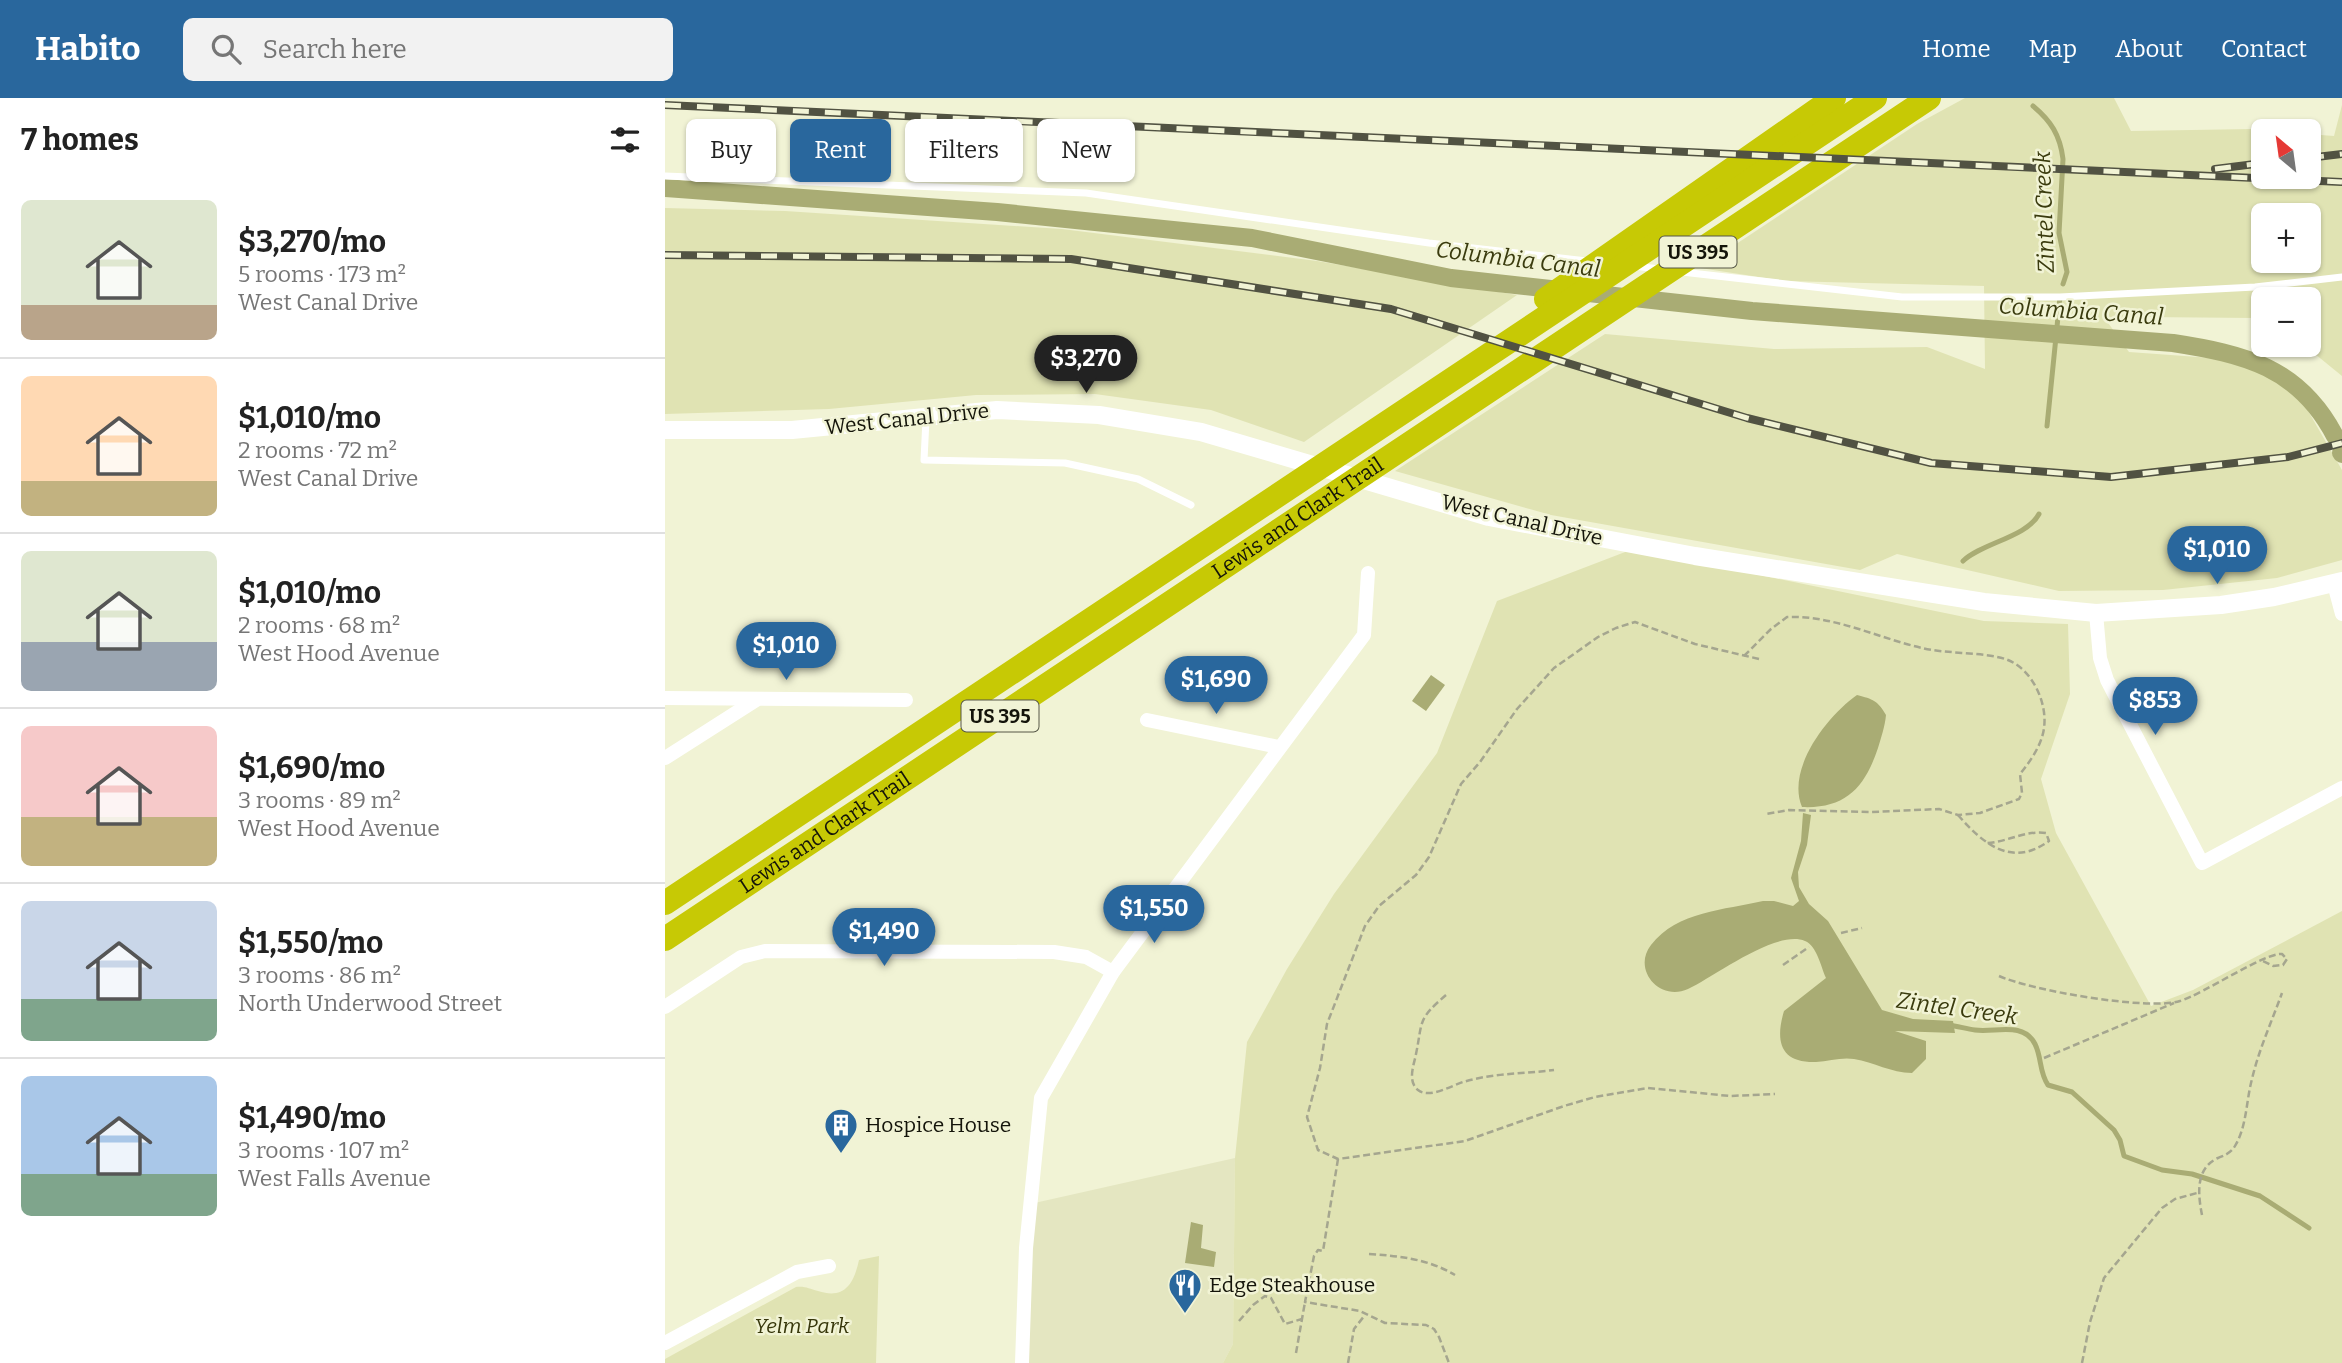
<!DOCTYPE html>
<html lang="en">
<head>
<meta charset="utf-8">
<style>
  :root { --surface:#fff; --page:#f2f2f2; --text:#222; --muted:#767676; --line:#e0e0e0; --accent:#29679d }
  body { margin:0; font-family:Bitter,serif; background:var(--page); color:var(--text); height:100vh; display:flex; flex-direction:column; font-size:26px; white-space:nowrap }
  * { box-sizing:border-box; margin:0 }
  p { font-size:23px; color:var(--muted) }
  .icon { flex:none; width:38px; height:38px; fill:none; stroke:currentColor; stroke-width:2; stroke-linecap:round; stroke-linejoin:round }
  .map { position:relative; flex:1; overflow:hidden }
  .drawer { display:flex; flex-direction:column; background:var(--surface); width:665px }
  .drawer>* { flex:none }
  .hud { position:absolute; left:21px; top:21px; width:665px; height:63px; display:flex; gap:14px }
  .needle { width:46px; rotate:331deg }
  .fabs { position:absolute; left:1586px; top:21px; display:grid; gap:14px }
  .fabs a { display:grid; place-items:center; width:70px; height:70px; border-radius:10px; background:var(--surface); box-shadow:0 2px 5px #0004; font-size:35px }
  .price { position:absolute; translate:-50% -60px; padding:0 16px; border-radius:24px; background:var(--accent); color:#fff; font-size:23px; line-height:46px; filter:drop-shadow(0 2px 4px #0008) }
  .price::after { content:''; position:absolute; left:50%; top:42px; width:21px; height:16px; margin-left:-10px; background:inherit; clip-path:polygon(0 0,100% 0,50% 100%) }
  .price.selected { background:#222; color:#fff }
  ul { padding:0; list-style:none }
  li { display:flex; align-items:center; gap:21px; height:175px; padding:0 21px }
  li+li { border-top:2px solid var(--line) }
  li span { display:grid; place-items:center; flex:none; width:196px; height:140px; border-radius:10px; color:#555 }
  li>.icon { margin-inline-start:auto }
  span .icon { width:84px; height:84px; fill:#fffc; stroke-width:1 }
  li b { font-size:30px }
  h2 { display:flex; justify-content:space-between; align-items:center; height:84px; padding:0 21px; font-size:30px }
  .chip { padding:0 24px; border-radius:10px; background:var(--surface); box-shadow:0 2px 5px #0004; font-size:24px; line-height:63px }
  .chip.selected { background:var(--accent); color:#fff }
  header { display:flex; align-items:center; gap:42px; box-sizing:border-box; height:98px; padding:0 35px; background:var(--accent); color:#fff }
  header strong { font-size:33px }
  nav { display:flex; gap:38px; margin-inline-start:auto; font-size:24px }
  .search { width:490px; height:63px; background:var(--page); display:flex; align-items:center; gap:18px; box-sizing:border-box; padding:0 24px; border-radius:10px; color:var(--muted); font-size:26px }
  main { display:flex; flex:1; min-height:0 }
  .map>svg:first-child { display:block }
  .built { fill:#e4e6c1 }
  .green { fill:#e0e3b3; fill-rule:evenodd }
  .water { fill:#a9ac74 }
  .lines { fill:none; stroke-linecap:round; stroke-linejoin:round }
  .stream { stroke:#a9ac74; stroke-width:5 }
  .canal { stroke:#a9ac74; stroke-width:18 }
  .path { stroke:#a5a68f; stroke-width:2.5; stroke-dasharray:7 3.5; stroke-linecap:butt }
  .service { stroke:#fff; stroke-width:7 }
  .minor { stroke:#fff; stroke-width:14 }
  .tertiary { stroke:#fff; stroke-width:18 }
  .motorway { stroke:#c7c905; stroke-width:24 }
  .rail-casing { stroke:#515242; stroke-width:8 }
  .rail { stroke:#f1f3d5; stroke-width:5; stroke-dasharray:16; stroke-linecap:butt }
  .labels { text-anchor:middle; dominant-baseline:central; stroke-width:5; stroke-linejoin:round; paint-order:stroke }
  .shield { fill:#f1f3d5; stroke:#565747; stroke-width:2 }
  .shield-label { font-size:19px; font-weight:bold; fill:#14140a }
  .street-label { font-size:21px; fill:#14140a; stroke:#f1f3d5 }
  .poi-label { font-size:21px; fill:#14140a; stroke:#f1f3d5; text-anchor:start }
  .park-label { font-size:21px; font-style:italic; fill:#37370b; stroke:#f1f3d5 }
  .water-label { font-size:23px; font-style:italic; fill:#3a3b0e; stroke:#f1f3d5 }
</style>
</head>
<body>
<header>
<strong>Habito</strong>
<div class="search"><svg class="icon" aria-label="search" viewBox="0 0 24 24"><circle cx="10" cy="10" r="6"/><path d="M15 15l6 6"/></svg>Search here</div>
<nav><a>Home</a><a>Map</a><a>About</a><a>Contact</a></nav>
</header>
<main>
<section class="drawer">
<h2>7 homes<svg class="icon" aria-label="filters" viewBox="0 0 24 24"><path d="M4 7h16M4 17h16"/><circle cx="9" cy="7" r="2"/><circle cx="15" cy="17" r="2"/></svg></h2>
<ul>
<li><span style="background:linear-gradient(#dfe7d0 75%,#b9a48a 0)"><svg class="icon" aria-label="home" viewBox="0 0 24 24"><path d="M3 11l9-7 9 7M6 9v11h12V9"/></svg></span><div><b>$3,270/mo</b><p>5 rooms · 173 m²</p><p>West Canal Drive</p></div></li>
<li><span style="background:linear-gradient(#ffd9b3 75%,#c2b280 0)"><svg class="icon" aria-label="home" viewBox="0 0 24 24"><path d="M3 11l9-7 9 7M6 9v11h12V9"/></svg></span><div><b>$1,010/mo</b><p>2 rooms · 72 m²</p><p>West Canal Drive</p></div></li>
<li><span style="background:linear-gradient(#dfe7d0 65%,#9aa5b1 0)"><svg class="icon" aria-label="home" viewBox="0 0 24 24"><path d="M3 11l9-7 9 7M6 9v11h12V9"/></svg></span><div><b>$1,010/mo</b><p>2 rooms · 68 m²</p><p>West Hood Avenue</p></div></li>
<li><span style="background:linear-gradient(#f6c9c9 65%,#c2b280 0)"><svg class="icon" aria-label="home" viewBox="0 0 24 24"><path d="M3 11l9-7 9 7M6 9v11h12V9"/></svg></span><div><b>$1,690/mo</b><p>3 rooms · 89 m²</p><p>West Hood Avenue</p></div></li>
<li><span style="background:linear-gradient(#c9d6e8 70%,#7fa58c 0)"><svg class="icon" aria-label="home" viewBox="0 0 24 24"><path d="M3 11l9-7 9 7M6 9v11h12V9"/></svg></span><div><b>$1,550/mo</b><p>3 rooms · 86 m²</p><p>North Underwood Street</p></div></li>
<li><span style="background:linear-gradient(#a9c7e8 70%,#7fa58c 0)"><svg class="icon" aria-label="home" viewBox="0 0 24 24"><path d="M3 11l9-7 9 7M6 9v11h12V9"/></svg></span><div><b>$1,490/mo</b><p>3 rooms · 107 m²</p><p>West Falls Avenue</p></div></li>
</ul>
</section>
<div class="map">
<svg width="1677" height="1265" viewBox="0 0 1677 1265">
  <rect width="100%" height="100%" fill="#f1f3d5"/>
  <!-- built -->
  <polygon class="built" points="570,1060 568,1246 558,1265 357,1265 365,1106"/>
  <!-- green -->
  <g class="green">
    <path d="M1300,0H1449L1466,33L1587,31L1610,33H1598V79H1643V36L1669,38L1677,7V278L1639,247H1643V201H1598V224L1589,220L1479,219L1441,222L1464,254L1547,260L1608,277L1638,304L1677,372V462L1612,480L1498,492L1394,493L1232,456L1195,472L886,417L730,373L940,236L1109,251L1262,249L1320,271L1319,188L1120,183L1035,170L1252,26ZM1598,117H1643V163H1598Z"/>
    <polygon points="0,110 120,113 397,131 652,163 852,197 639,344 546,312 430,296 311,297 164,311 0,316"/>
    <polygon points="968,451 1319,523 1403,526 1405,596 1376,681 1391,735 1486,908 1528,892 1677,813 1677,1265 558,1265 568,1246 570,1060 582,944 622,871 669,796 772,655 832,503"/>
    <path d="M214,1158L211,1265H0V1261L131,1189C141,1188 144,1191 153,1193C180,1202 189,1185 194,1162Z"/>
  </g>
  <!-- water -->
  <g class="water">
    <polygon points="766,577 780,587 761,613 747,603"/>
    <path d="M1192,597C1208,601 1213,603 1221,617C1220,628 1216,640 1213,650C1200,689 1181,711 1137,709C1121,671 1162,618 1192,597Z"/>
    <path d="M1138,715L1146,717L1142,747L1133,774L1134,789L1144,806L1163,823L1217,912L1248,921L1288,923L1290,935L1230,933L1261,943V961L1247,975C1226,975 1209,964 1189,961C1177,959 1164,963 1151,964C1115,965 1110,943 1119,913L1161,880C1156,869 1152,848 1140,843C1111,831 1049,879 1023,891C994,904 967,871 986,847C1012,813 1060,812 1098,803H1109L1128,808L1134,803L1126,780L1136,743Z"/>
    <polygon points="526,1124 538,1127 536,1150 551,1154 549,1169 520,1165"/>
  </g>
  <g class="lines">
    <!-- stream -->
    <g class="stream">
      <path d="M1368,8C1386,23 1395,37 1398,61L1394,135L1402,174L1398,186"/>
      <polyline points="1382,328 1395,199"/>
      <path d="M1298,463C1317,445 1362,439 1374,416"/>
      <path d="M1283,927C1293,928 1301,931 1310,932C1330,935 1358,923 1370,946C1377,960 1374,974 1383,987L1407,994L1449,1032L1455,1042L1459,1058L1497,1072L1527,1076L1595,1098L1644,1130"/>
    </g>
    <!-- canal -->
    <g class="canal">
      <path d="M0,90L332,114L587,140L786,180L1087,213L1508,245C1579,256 1634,269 1670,338"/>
      <polyline points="1676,355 1677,356"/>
    </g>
    <!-- path -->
    <g class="path">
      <path d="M1079,558L1106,531L1122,519C1168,517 1213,540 1257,550C1281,556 1323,554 1343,562C1370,573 1386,612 1377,639C1373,652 1364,665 1355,676L1357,695L1354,701L1315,715L1293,717L1274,711L1206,714L1124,712L1101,716"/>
      <polyline points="1094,561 1030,546 970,524 951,530 933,539 889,570 852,611 815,664 796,686 764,759 751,777 714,808 700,828 662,926 655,970 642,1019 653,1052 673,1061 800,1043 899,1008 930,999 983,990 1065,998 1110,996"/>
      <path d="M1293,717C1318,746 1347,770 1384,743L1381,735C1361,732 1342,744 1322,745"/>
      <polyline points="1176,835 1197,830"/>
      <polyline points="1118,867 1144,849"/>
      <path d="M1334,878C1365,892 1483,913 1515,903C1538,896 1601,854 1617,856L1622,861L1618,867L1608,868L1596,862"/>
      <path d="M781,897C752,922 758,922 751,956C749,967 742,983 753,992C764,1001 786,988 798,984C828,975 858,976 889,972"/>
      <polyline points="1379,960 1509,905"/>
      <polyline points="673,1061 658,1153 653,1152 649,1158 640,1204 695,1213 720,1225 761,1227 769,1231 774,1239 784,1265"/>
      <path d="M1537,1117C1533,1097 1530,1070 1553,1060C1560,1057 1566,1055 1570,1048C1582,1028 1581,1003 1587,981C1594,951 1607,923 1617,895"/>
      <path d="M704,1156C735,1158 763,1161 790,1177"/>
      <polyline points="574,1223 588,1207 600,1198 606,1200 620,1226 637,1221"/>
      <polyline points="631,1255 640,1204"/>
      <polyline points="683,1265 689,1231 700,1217"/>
      <polyline points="1417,1265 1425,1224 1439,1180 1497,1110 1510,1101 1532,1095"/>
    </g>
    <!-- service -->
    <g class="service">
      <polyline points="0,78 421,95 764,145 922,163"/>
      <polyline points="968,168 995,171"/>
      <polyline points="1017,174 1237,199 1395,199 1590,189 1677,179"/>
      <polyline points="261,321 259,362 400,365 473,381 526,407"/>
    </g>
    <!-- minor -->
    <g class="minor">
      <polyline points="1669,486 1677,516"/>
      <polyline points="1431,515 1435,560 1442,582 1537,765 1677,690"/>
      <polyline points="0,600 241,602"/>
      <polyline points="482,622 614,649"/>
      <polyline points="0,660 91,602"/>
      <polyline points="0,909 76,859 100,853 389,854 421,859 448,874"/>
      <polyline points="0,1245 132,1174 164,1168"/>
      <polyline points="357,1265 361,1150 376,1000 448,874 699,537 703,475"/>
    </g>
    <!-- tertiary -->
    <polyline class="tertiary" points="0,332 127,332 332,312 434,317 536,334 824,419 1030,458 1319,504 1431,515 1556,507 1609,499 1677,483"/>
    <!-- motorway -->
    <g class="motorway">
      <polyline points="881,201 1169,0"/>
      <polyline points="0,805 1210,0"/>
      <path id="s1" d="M0,841L1264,0"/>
    </g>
    <defs>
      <g id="rail">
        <polyline points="0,7 1677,84"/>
        <polyline points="1643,60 1677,56"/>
        <polyline points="1550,71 1598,65"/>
        <polyline points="0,157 406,161 726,211 1082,320 1266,365 1446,379 1623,359 1677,345"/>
      </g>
    </defs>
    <!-- rail casing -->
    <use href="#rail" class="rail-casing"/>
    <!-- rail -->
    <use href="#rail" class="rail"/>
  </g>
  <!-- icons -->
  <defs>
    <symbol id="building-pin" viewBox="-11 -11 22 30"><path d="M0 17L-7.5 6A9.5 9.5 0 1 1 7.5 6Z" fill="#29679d" stroke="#f1f3d5"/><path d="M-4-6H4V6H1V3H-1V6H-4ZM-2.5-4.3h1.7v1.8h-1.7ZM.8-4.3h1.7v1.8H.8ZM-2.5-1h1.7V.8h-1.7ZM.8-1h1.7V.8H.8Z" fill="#fff"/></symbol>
    <symbol id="restaurant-pin" viewBox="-11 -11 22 30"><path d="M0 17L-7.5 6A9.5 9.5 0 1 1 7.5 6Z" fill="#29679d" stroke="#f1f3d5"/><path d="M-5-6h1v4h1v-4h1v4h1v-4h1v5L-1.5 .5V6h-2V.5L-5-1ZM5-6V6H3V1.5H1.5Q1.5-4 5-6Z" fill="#fff"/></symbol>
  </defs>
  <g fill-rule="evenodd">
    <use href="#building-pin" x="157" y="1008" width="38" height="52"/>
    <use href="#restaurant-pin" x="501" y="1168" width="38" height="52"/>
  </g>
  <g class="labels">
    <!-- shield labels -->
    <g class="shield">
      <rect x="994.5" y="138.5" width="77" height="31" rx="5"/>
      <rect x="296.5" y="602.5" width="77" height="31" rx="5"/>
    </g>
    <g class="shield-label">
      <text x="1033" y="154">US 395</text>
      <text x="335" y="618">US 395</text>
    </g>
    <!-- street labels -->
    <g class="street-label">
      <text transform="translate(242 321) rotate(-6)">West Canal Drive</text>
      <text stroke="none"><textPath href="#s1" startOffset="760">Lewis and Clark Trail</textPath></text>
      <text transform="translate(857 422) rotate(13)">West Canal Drive</text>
      <text stroke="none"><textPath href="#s1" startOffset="192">Lewis and Clark Trail</textPath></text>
    </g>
    <!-- poi labels -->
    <g class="poi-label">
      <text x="200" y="1027">Hospice House</text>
      <text x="544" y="1187">Edge Steakhouse</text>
    </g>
    <!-- park labels -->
    <g class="park-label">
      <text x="137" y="1228">Yelm Park</text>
    </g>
    <!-- water labels -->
    <g class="water-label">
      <text transform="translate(1379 114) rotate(-92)">Zintel Creek</text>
      <text transform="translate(853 161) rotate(7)">Columbia Canal</text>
      <text transform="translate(1416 213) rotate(4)">Columbia Canal</text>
      <text transform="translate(1292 910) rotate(8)">Zintel Creek</text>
    </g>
  </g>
</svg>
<div class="fabs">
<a><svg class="needle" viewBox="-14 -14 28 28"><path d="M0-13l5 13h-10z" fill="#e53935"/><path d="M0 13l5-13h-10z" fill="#767676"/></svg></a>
<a>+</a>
<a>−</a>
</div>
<b class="price selected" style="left:421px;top:297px">$3,270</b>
<b class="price" style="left:1552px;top:488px">$1,010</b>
<b class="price" style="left:121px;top:584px">$1,010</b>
<b class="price" style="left:551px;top:618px">$1,690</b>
<b class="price" style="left:1490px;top:639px">$853</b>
<b class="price" style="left:489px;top:847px">$1,550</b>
<b class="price" style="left:219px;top:870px">$1,490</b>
<div class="hud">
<a class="chip">Buy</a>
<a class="chip selected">Rent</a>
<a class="chip">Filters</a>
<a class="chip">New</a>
</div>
</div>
</main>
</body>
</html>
